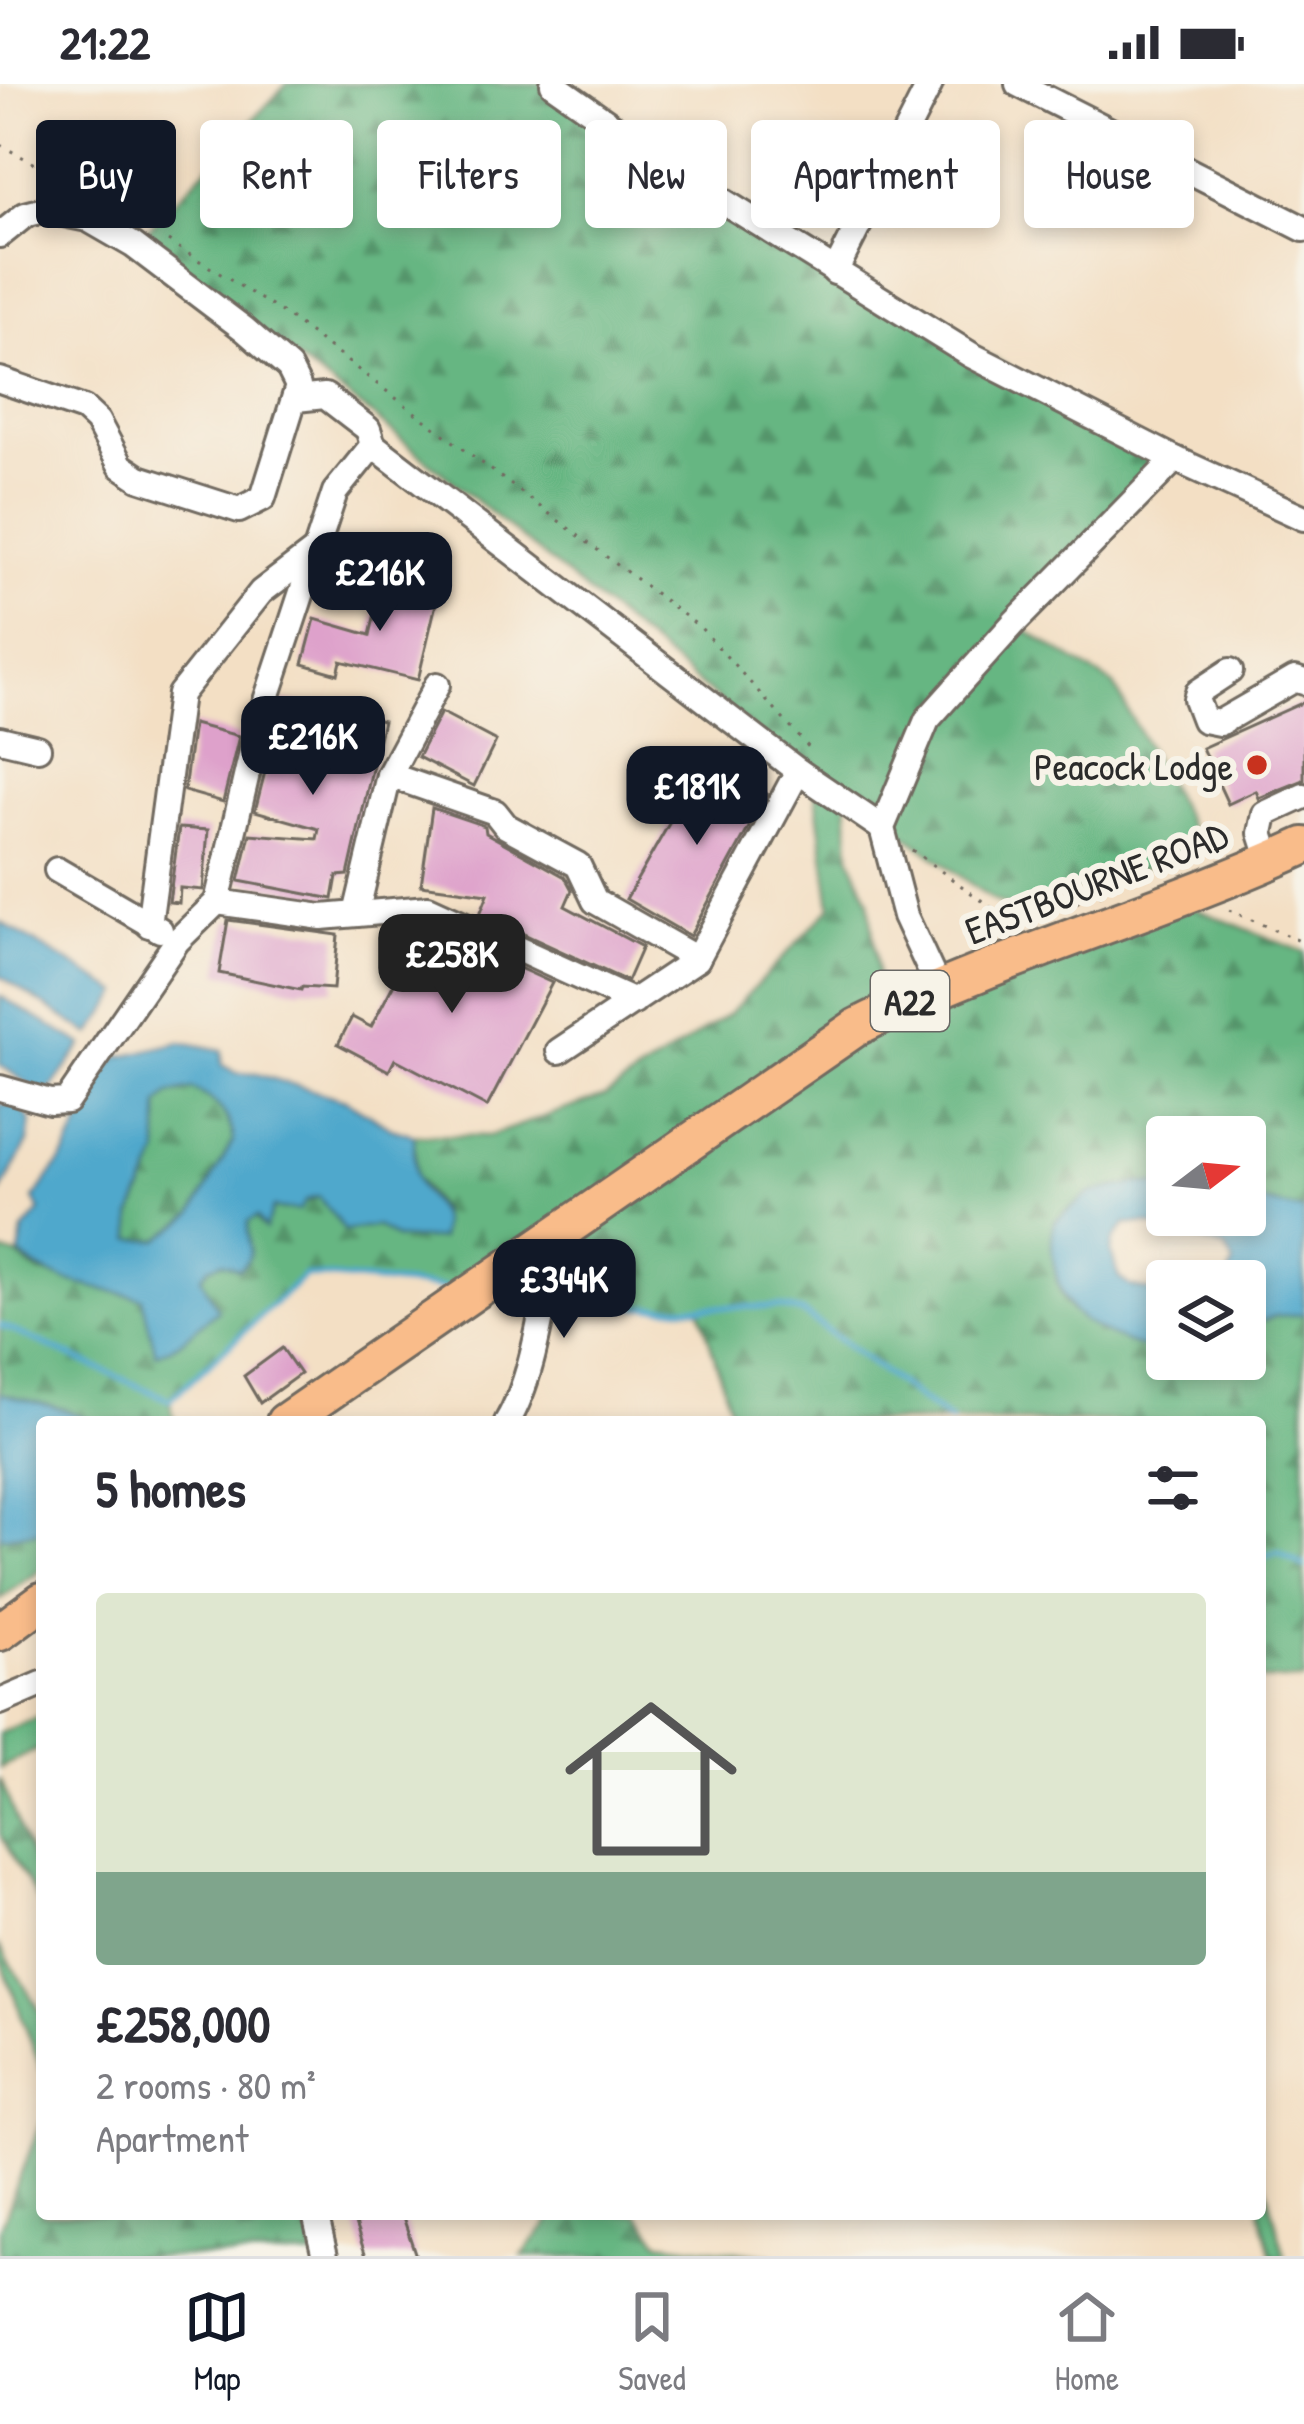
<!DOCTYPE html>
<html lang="en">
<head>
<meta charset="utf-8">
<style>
  :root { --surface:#fff; --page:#f7f7f7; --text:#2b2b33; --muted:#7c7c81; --line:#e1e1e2; --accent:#111827 }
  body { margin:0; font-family:"Patrick Hand",sans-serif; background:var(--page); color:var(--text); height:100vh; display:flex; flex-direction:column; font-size:45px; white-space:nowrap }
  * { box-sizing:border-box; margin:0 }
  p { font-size:39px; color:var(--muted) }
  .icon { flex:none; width:66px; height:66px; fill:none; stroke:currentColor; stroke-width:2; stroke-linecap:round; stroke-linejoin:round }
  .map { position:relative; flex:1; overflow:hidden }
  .side { position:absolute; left:36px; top:1332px; width:1230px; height:804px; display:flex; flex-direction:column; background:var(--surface); border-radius:12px; box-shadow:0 6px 18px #0003 }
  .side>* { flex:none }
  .banner { position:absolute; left:36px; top:36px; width:1233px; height:108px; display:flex; gap:24px }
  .needle { width:78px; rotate:74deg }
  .controls { position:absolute; left:1146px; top:1032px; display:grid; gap:24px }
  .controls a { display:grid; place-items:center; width:120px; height:120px; border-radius:12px; background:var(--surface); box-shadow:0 6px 18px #0003; font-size:60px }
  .price { position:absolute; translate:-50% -102px; padding:0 27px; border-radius:24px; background:var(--accent); color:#fff; font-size:39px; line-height:78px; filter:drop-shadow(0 3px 6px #0008) }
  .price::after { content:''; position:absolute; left:50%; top:72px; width:36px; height:27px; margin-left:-18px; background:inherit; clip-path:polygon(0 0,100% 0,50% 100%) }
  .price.active { background:#222; color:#fff }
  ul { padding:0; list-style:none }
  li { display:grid; align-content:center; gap:24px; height:636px; padding:0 60px }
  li+li { border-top:3px solid var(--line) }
  li span { display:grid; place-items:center; height:372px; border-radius:12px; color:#555 }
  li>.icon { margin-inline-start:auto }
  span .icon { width:216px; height:216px; fill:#fffc; stroke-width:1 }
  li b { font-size:51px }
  h2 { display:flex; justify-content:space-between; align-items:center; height:144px; padding:0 60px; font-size:51px }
  .pill { padding:0 42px; border-radius:12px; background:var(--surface); box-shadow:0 6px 18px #0003; font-size:42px; line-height:108px }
  .pill.active { background:var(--accent); color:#fff }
  .status { display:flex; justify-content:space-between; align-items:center; height:84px; padding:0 60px; background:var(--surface); direction:ltr }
  .status svg { height:33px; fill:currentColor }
  .dock { display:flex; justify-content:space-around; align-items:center; height:168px; border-top:3px solid var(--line); background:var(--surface); font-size:33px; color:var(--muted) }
  .dock a { display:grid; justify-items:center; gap:6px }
  .dock .active { color:var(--accent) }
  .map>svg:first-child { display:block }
  .forest { fill:url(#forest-firs); stroke:#487056; stroke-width:3 }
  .water { fill:#4fa8cc; stroke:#3d6a7c; stroke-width:3; fill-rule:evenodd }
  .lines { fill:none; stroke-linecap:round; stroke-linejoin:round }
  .stream { stroke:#4fa8cc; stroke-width:6 }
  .building { fill:#dea1cb }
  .minor-casing { stroke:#716a61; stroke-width:30 }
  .highway-casing { stroke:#716a61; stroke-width:42 }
  .path { stroke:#716a61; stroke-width:3; stroke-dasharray:3 9; stroke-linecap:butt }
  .minor { stroke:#fff; stroke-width:24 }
  .highway { stroke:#f9bc8a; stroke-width:36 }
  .poi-dot { fill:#c8321e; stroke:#f7f3e8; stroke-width:4.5 }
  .labels { text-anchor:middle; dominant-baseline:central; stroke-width:12; stroke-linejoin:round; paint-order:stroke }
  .shield { fill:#f7f3e8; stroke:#686764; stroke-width:3 }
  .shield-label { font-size:36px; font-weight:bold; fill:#2b2b2b }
  .poi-label { font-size:39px; fill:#2b2b2b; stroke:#f7f3e8; text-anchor:end }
  .street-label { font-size:39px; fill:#2b2b2b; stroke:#f7f3e8 }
</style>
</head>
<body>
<div class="status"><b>21:22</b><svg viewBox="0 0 49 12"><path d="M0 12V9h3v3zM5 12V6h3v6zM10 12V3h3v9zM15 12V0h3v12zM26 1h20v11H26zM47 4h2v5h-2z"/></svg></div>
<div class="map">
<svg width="1304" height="2172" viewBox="0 0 1304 2172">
  <defs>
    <pattern id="forest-firs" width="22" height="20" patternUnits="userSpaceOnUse" patternTransform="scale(3)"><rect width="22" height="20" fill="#66b682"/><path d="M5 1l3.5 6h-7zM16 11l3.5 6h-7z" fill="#54946b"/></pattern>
  </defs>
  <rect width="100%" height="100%" fill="#f7f3e8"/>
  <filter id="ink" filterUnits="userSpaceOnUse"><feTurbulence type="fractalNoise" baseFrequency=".00833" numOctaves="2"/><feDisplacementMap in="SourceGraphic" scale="24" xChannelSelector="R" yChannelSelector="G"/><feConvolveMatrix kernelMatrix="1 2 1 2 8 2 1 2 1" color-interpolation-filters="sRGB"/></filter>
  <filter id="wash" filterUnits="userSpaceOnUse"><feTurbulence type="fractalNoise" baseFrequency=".004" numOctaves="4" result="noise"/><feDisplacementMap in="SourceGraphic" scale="48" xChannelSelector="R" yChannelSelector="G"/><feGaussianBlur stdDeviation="2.7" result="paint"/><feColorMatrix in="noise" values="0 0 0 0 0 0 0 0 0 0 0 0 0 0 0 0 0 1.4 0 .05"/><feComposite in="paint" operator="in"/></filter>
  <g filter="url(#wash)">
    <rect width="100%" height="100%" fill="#f3dfc4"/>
    <!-- forest -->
    <g class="forest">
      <path d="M287,0H570L835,188L1175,375L1014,539L1114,601L1202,765L1014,825L992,816L903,749L879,709L847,713L850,771L869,817L878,897L858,941L1174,816L1304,868V1127L1245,1114V1053H1167V1101C1123,1098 1087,1105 1055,1137C1052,1164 1052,1213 1076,1230C1098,1247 1133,1255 1158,1266H1167V1275H1245V1243L1276,1232L1304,1230V1596H1260V1338H734L700,1225L595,1223L556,1215L557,1153L464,1206L305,1192L170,1316L174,1338H96L66,1326L0,1309V1168C28,1171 21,1181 41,1188C75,1200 108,1206 143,1214L156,1270C183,1261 195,1243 217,1226L201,1193L209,1183L223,1178L239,1185L248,1138L256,1133L263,1143L273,1124L284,1126L319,1113C339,1132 345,1150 377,1142L397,1154L440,1155V1126L416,1093L414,1051L489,1052L605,1012L729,930L831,823L814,695L372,331L137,157Z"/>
      <path d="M193,1005C217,1018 228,1029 234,1055L193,1130L159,1156L132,1155V1132L159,1070V1021L169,1010Z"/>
      <polygon points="42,1447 42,1485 0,1515 0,1453"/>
      <polygon points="42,1631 42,1663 0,1684 0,1649"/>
      <polygon points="0,1694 35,1785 42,1756 42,1825 0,1750"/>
      <polygon points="0,1862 42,1930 42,1988 0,1873"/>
      <polygon points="42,2036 42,2130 305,2130 315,2172 0,2172 0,2144"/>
      <polygon points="1260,2079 1285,2172 1272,2172 1260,2128"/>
      <polygon points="555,2130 638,2130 660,2158 774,2172 522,2172"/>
    </g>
    <!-- water -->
    <g class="water">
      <polygon points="0,838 120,909 91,951 0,892"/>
      <polygon points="0,912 83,961 46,1012 0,981"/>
      <path d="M181,958L222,966V981L237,989L257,990L345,1016L391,1044L414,1051C415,1063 413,1080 416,1092C423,1121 448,1118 440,1155H397L377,1142L345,1147L319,1113L306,1116L299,1127L273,1124L265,1145L257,1133L248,1138C245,1159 259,1169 239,1185L222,1178L209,1183L201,1193L218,1226C195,1243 183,1261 156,1270L142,1214C99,1203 52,1201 19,1170L23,1147L40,1127L34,1115L66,1070L103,991L118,973ZM193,1005C217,1017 229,1029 234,1055L193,1130L159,1156L132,1155V1131L159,1070V1021L169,1010Z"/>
      <polygon points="0,1020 18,1021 31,1037 28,1058 0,1110"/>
      <path d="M1139,1099L1167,1101V1131H1245V1114L1304,1127V1230L1276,1232L1245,1243V1197H1225L1234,1180L1226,1165L1148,1140H1126L1113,1157L1111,1168L1119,1194L1130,1202L1167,1211V1266C1141,1267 1090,1247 1073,1227C1056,1207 1047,1162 1055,1137L1090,1109Z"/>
      <polygon points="0,1309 66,1326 96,1338 42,1338 42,1447 0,1453"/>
    </g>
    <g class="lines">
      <!-- stream -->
      <g class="stream">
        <polyline points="503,1210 524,1212"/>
        <polyline points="556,1215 595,1223 779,1223 803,1229 951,1338"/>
        <polyline points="0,1241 170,1316 305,1191 453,1205"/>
        <polyline points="1260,1473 1278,1469 1304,1482"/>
      </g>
    </g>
    <g id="blocks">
      <!-- building -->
      <g class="building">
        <polygon points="383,494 439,507 418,596 341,577 338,590 303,580 315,535 370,551"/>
        <polygon points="283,617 383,637 348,791 337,792 333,815 239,797 250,750 317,755 319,745 255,727"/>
        <polygon points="1304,618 1304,696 1259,714 1256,707 1228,720 1202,664"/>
        <polygon points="441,628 496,657 474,702 418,673"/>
        <polygon points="193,640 239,652 223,718 184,707"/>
        <polygon points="706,675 767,710 690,852 626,815"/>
        <polygon points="432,724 485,742 486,749 565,793 572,806 565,822 642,863 627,897 480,830 488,810 421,801"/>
        <polygon points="179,744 208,746 203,806 180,804 179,819 169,818"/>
        <polygon points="228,836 338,851 333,905 302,903 301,906 219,889"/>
        <polygon points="425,841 552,899 487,1023 395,975 389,987 338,960 352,933 371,943"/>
        <polygon points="282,1264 300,1290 260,1319 244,1292"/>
        <polygon points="371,2130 402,2130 416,2172 366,2172 355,2140 372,2134"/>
      </g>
    </g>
  </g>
  <g filter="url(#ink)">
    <use href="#blocks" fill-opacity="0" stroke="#716a61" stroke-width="3"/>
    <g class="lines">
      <defs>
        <g id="minor">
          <polyline points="553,0 697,101 971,271 1175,375 1014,539 927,636 882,744 905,832 938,903"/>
          <polyline points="1018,0 1304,145"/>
          <polyline points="0,151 25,131 44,126 88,135 133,161 244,245 289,284 298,302 263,414 239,426 139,394 121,382 97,337 84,325 0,296"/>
          <polyline points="835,188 930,0"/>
          <polyline points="296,315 325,312 368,345 373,361"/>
          <polyline points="1175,375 1304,434"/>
          <polyline points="1230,587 1198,608 1196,615 1204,636 1219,639 1295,595 1304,598"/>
          <polyline points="0,655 38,664"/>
          <polyline points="389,691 437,601"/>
          <polyline points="1270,777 1261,749 1265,730 1304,712"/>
          <polyline points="57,786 160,846"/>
          <polyline points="356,830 389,691 495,728 506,742 578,781 595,817 697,875"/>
          <polyline points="149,841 180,610 261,508 316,466"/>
          <polyline points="634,918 428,824 322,833 217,818 259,638 335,408 373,361 798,687"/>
          <polyline points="559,967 697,875 798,687 882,744"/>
          <polyline points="0,1004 50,1018 67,1017 177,857 217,818"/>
          <path d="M507,1338C537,1288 543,1208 558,1151"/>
          <polyline points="0,1618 42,1600"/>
          <polyline points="315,2130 325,2172"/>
        </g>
        <g id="highway">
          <path d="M285,1338L857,943C1001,871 1158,829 1304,762"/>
          <polyline points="0,1548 42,1517"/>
        </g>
      </defs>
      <!-- minor casing -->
      <use href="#minor" class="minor-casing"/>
      <!-- highway casing -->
      <use href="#highway" class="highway-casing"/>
      <!-- path -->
      <g class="path">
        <polyline points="0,61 99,114"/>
        <polyline points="168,157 283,229 701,544 812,667"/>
        <polyline points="912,766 1014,840 1107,808"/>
        <polyline points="1229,826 1304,859"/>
      </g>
      <!-- minor -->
      <use href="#minor" class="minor"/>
      <!-- highway -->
      <use href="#highway" class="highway"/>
    </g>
  </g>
  <!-- markers -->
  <circle class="poi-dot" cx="1257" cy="681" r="12"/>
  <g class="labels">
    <!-- shield labels -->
    <rect class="shield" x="871" y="887" width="78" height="60" rx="9"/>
    <g class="shield-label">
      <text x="910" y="917">A22</text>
    </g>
    <!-- poi labels -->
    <g class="poi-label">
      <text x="1233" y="681">Peacock Lodge</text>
    </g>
    <!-- street labels -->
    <g class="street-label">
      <text transform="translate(1096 798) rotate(-21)">EASTBOURNE ROAD</text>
    </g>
  </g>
</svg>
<div class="controls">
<a><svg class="needle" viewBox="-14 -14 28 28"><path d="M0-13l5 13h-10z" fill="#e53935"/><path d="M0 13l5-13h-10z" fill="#7c7c81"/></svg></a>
<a><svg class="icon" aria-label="layers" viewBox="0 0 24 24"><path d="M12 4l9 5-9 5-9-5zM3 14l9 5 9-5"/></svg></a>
</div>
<b class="price" style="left:380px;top:550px">£216K</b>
<b class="price" style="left:313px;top:714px">£216K</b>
<b class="price" style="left:697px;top:764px">£181K</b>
<b class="price active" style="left:452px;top:932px">£258K</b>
<b class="price" style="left:564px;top:1257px">£344K</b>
<div class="banner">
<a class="pill active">Buy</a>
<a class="pill">Rent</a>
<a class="pill">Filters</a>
<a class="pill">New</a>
<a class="pill">Apartment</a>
<a class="pill">House</a>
</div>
<section class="side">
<h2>5 homes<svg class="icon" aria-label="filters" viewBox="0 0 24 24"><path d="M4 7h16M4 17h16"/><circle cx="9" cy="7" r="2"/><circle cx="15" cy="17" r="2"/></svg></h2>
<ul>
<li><span style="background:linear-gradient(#dfe7d0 75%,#7fa58c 0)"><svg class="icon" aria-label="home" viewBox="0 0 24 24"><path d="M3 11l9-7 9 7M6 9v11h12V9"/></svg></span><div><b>£258,000</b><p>2 rooms · 80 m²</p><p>Apartment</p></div></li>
</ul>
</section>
</div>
<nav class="dock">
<a class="active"><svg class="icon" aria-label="map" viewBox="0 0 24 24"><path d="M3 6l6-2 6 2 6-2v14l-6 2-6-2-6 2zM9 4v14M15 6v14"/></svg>Map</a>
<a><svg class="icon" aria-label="saved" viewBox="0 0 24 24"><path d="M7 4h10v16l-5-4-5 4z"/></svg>Saved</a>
<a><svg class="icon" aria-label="home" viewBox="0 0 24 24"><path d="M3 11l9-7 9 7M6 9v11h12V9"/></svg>Home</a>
</nav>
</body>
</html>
